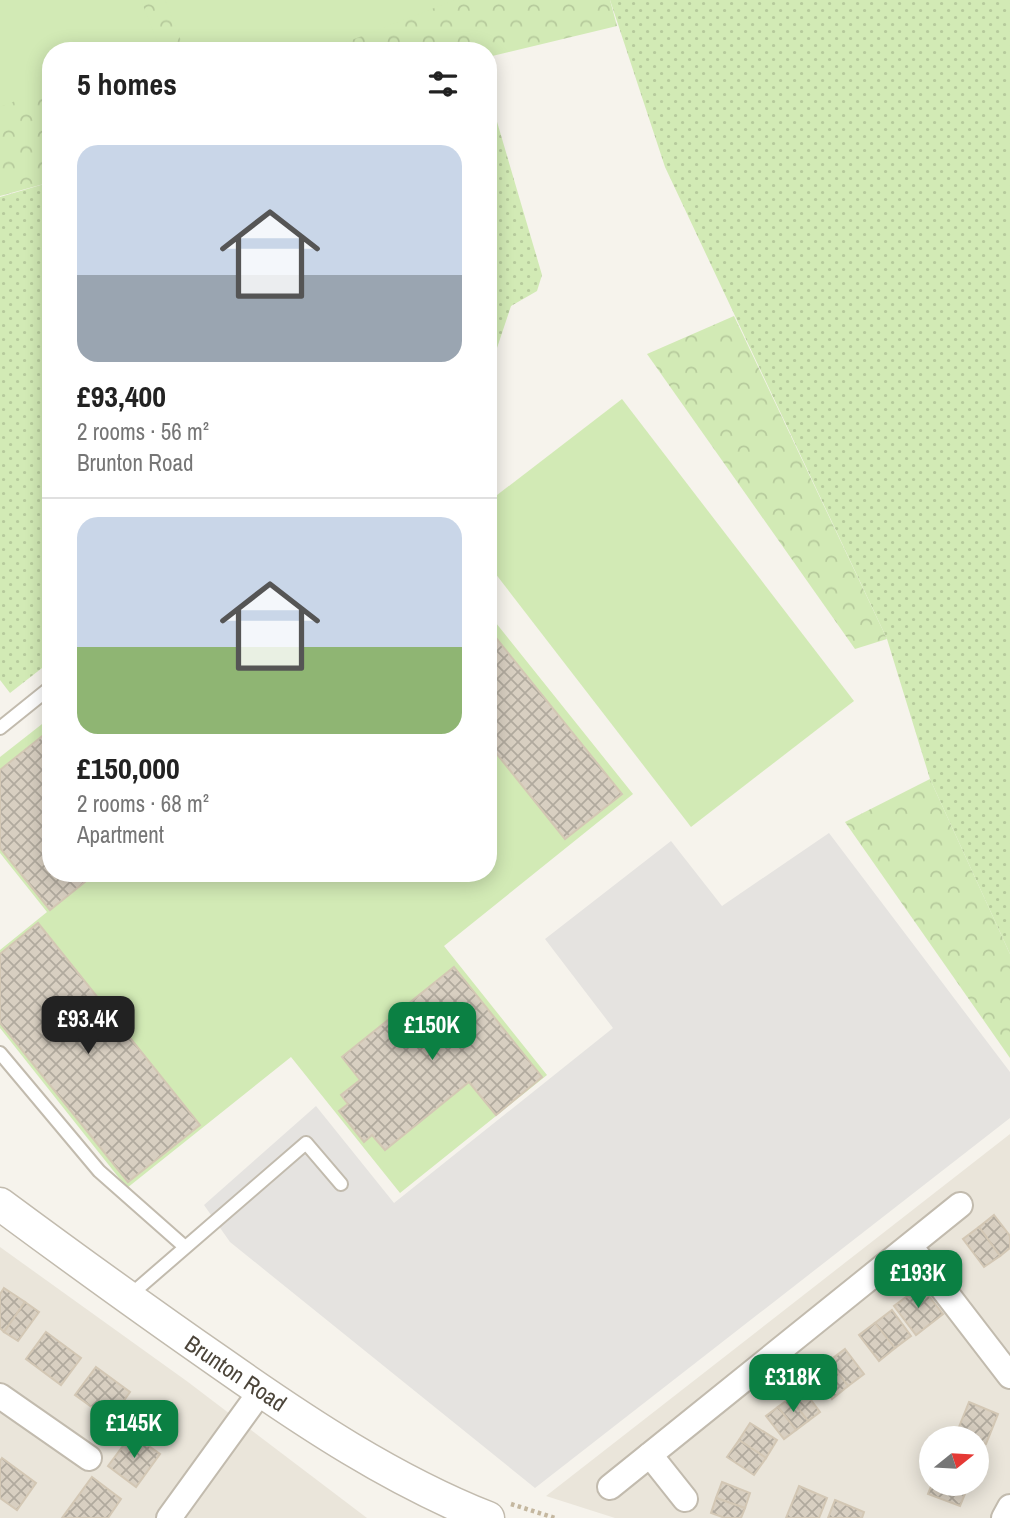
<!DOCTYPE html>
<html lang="en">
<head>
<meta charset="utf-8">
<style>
  :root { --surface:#fff; --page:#f6f6f6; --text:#222; --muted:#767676; --line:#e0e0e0; --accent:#0b8043 }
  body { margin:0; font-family:"Archivo Narrow",sans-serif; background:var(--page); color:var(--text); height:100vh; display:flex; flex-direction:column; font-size:26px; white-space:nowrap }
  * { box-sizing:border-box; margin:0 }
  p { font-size:23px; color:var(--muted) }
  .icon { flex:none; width:38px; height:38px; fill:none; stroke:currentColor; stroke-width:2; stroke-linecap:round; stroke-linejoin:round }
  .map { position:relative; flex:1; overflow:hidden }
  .side { position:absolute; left:42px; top:42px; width:455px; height:840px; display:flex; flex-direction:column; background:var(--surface); border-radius:28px; box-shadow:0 4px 18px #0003 }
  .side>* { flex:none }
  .needle { width:46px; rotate:72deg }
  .fabs { position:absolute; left:919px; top:1426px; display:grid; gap:14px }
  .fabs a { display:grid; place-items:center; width:70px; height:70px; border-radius:50%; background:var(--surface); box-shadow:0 4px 18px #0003; font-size:35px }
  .price { position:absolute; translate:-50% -60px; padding:0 16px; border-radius:14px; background:var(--accent); color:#fff; font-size:23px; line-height:46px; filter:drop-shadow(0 2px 4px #0008) }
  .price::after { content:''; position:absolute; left:50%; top:42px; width:21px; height:16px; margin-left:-10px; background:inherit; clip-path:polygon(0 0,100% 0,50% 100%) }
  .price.on { background:#222; color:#fff }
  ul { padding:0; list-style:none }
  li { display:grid; align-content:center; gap:14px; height:371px; padding:0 35px }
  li+li { border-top:2px solid var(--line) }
  li span { display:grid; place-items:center; height:217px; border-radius:21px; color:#555 }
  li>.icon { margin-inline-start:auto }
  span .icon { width:126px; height:126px; fill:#fffc; stroke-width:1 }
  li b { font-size:30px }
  h2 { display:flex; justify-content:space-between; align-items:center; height:84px; padding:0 35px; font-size:30px }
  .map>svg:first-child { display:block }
  .residential { fill:#eae5da; fill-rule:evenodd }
  .grass { fill:url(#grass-dots) }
  .forest { fill:url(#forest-crowns) }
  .pitch { fill:#d2eab5 }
  .parking { fill:#e5e3e0 }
  .building { fill:url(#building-cross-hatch); stroke:#d3c7b4; stroke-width:2 }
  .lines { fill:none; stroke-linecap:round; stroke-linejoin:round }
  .service-casing { stroke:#c2bbae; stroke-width:16 }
  .minor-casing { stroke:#c2bbae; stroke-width:28 }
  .tertiary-casing { stroke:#c2bbae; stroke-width:35 }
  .path { stroke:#c4b79f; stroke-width:4.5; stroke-dasharray:3.5 3.5; stroke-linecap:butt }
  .service { stroke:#fff; stroke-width:12 }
  .minor { stroke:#fff; stroke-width:24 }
  .tertiary { stroke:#fff; stroke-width:32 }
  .labels { text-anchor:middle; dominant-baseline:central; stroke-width:6; stroke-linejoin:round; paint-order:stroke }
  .street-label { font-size:23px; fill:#4b4439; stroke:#fff }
</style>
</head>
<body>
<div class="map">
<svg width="1010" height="1518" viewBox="0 0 1010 1518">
  <defs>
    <pattern id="grass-dots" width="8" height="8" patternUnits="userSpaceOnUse" patternTransform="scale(1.75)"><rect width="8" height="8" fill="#d2eab5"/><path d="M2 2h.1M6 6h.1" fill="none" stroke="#b6ca9c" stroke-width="1.8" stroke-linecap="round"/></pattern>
    <pattern id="forest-crowns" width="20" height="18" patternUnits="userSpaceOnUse" patternTransform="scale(1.75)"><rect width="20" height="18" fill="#d2eab5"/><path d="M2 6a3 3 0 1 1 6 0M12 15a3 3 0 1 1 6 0" fill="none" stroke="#b6ca9c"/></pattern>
    <pattern id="building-cross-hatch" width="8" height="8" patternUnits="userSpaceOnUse" patternTransform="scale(1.75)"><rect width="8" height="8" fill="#d8cfc1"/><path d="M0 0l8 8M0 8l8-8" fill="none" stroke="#b1aa9e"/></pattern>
  </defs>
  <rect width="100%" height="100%" fill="#f6f3ec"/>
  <!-- residential -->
  <g class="residential">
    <path d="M1010,1134V1518H615L546,1496ZM931,1438H976V1484H931Z"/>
    <polygon points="0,1247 188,1382 367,1518 0,1518"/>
  </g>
  <!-- grass -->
  <g class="grass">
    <polygon points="610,0 1010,0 1010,954 930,779 887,639 665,167"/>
    <polygon points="488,91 542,275 537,291 511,306 491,366 488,367"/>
    <polygon points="51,182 51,661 10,693 0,680 0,197"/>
  </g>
  <!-- forest -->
  <g class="forest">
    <polygon points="0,0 610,0 617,26 488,57 488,51 51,51 51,182 0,196"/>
    <polygon points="734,316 887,639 855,649 647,354"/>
    <polygon points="930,779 1010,954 1010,1058 845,822"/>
  </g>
  <!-- pitch -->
  <g class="pitch">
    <polygon points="0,0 141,0 159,46 146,51 51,51 51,87 0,107"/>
    <polygon points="165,0 455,0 323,51 185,51"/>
    <polygon points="622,399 854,701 691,827 488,564 488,502"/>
    <polygon points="488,613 633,794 444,946 547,1075 400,1193 291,1057 127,1188 0,1028 0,950 47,912 0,853 0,757 51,717 51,873 488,873"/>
  </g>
  <!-- parking -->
  <polygon class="parking" points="829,833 1010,1072 1010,1118 535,1488 230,1242 204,1205 316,1106 394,1203 613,1028 545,939 671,841 722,906"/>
  <!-- building -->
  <g class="building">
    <polygon points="488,628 622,794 565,839 488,743"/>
    <polygon points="51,729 51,873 96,873 50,910 0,848 0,770"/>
    <polygon points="38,923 200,1125 128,1182 0,1023 0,954"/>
    <polygon points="454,967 542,1077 496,1115 469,1082 385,1150 372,1135 364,1142 339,1111 348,1104 341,1095 360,1080 342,1057"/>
    <polygon points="994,1215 1010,1236 1010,1248 1000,1256 979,1227"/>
    <polygon points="979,1227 1000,1256 984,1267 963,1239"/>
    <polygon points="921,1286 943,1314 916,1335 894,1306"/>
    <polygon points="4,1288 25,1302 4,1332 0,1328 0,1294"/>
    <polygon points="25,1302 39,1312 18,1341 4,1332"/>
    <polygon points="892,1310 911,1336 895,1348 875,1323"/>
    <polygon points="875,1323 895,1348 879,1361 859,1335"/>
    <polygon points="46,1332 81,1358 61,1385 26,1359"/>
    <polygon points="845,1349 864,1374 848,1386 829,1361"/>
    <polygon points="829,1361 848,1386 832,1399 813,1373"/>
    <polygon points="96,1367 130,1392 110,1420 75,1395"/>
    <polygon points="802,1388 820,1412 808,1421 790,1398"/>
    <polygon points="790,1398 808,1421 796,1430 778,1407"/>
    <polygon points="969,1402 998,1414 986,1444 957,1432"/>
    <polygon points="778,1407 796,1430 784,1439 766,1416"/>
    <polygon points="750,1423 777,1440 766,1458 739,1440"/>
    <polygon points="132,1434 160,1454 136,1487 108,1466"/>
    <polygon points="739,1440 766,1458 754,1475 727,1457"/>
    <polygon points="2,1458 36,1483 17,1510 0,1498 0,1461"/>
    <polygon points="92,1477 121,1499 108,1518 62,1518"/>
    <polygon points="722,1482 750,1493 745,1508 716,1498"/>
    <polygon points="932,1484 969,1484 960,1506 928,1494"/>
    <polygon points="799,1486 827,1498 819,1518 786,1518"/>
    <polygon points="716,1498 745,1508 741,1518 725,1518 711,1513"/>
    <polygon points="835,1500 864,1512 862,1518 828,1518"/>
  </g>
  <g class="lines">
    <defs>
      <g id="service">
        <polyline points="0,728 51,687"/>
        <polyline points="0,1053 99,1171 185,1247"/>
        <polyline points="128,1297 306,1143 341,1184"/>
      </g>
      <g id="minor">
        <polyline points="910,1246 1010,1376"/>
        <polyline points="0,1396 89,1458"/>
        <polyline points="650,1455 685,1499"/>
        <polyline points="610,1487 960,1205"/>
        <polyline points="169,1518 261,1391"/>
        <polyline points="1004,1518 1010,1507"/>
      </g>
      <path id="tertiary" d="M0,1204C73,1258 146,1311 221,1363C305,1422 392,1480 488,1518"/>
    </defs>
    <!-- service casing -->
    <use href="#service" class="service-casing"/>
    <!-- minor casing -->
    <use href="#minor" class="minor-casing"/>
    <!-- tertiary casing -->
    <use href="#tertiary" class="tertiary-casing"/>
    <!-- path -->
    <polyline class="path" points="511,1504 555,1518"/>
    <!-- service -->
    <use href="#service" class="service"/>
    <!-- minor -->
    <use href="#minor" class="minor"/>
    <!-- tertiary -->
    <use href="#tertiary" class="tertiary"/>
  </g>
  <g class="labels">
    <!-- street labels -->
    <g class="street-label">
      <text transform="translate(236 1373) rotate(34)">Brunton Road</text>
    </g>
  </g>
</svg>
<div class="fabs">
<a><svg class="needle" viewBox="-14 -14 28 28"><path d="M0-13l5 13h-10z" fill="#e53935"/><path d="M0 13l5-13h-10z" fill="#767676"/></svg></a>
</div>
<b class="price on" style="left:88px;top:1056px">£93.4K</b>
<b class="price" style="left:432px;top:1062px">£150K</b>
<b class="price" style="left:918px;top:1310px">£193K</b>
<b class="price" style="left:793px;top:1414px">£318K</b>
<b class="price" style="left:134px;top:1460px">£145K</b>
<section class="side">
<h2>5 homes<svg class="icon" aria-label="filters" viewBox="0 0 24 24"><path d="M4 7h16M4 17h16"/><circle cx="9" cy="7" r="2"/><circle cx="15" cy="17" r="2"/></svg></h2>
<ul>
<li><span style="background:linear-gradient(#c9d6e8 60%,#9aa5b1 0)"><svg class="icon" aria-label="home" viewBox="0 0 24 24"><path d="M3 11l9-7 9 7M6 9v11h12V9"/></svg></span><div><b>£93,400</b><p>2 rooms · 56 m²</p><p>Brunton Road</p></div></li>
<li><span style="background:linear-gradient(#c9d6e8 60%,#8fb573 0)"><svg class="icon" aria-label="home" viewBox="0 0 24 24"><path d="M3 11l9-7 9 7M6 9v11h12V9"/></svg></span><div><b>£150,000</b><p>2 rooms · 68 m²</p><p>Apartment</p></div></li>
</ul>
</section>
</div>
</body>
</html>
